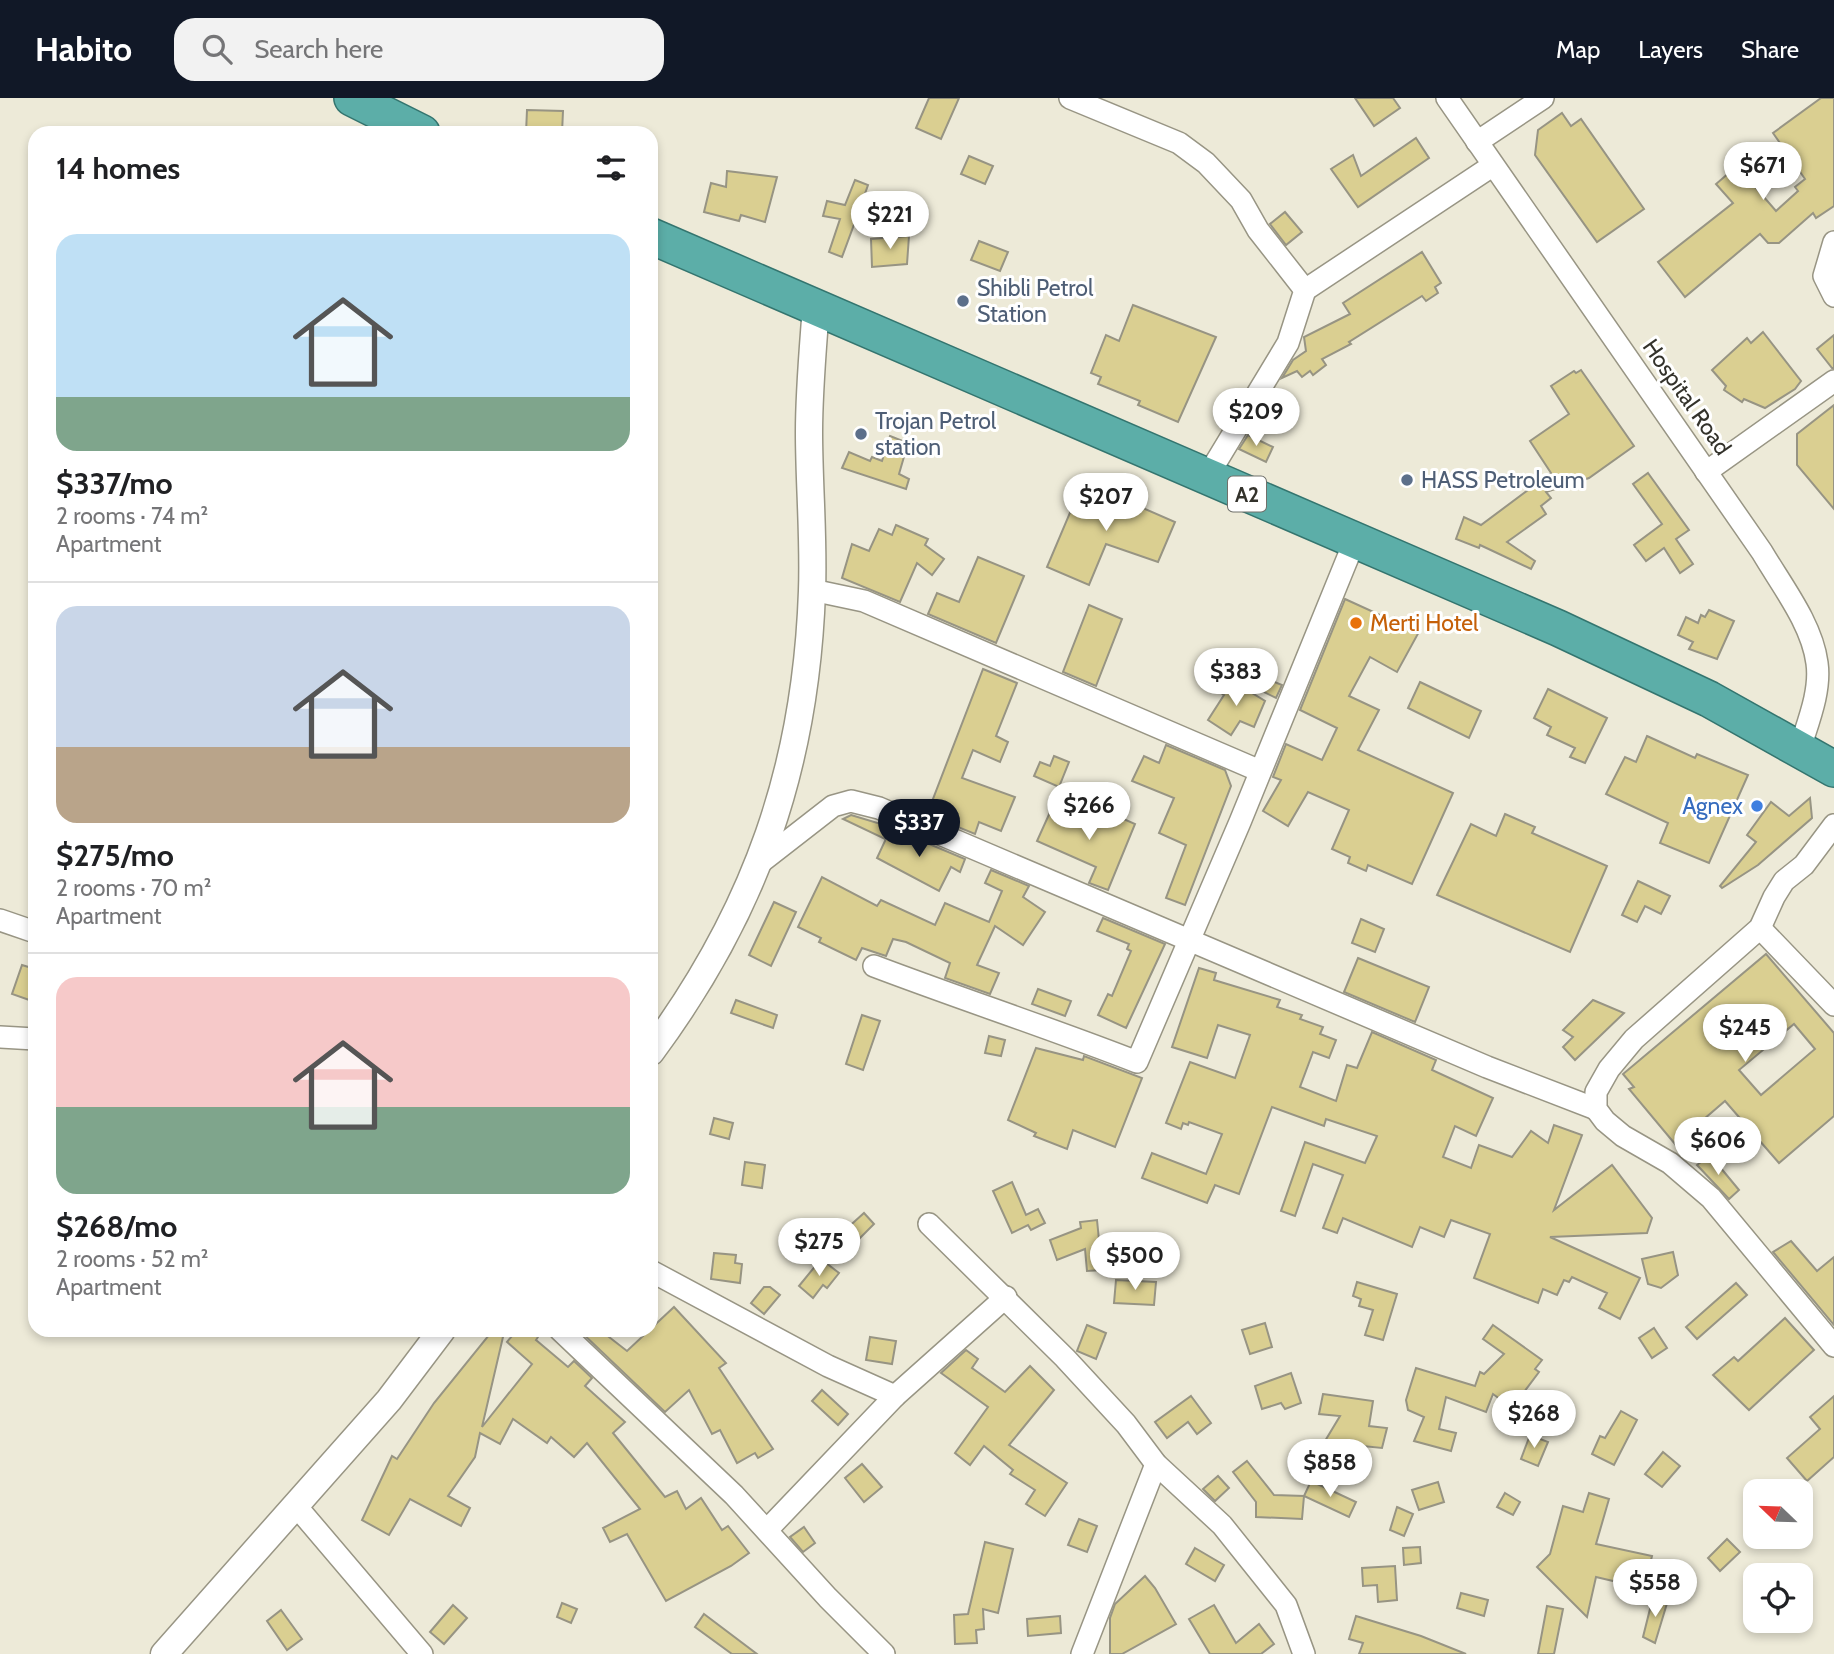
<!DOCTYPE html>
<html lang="en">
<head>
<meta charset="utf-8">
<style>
  :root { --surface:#fff; --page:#f2f2f2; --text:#202124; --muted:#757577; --line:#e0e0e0; --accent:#111827 }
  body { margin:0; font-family:Cabin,sans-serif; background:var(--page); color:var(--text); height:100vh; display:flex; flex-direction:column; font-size:26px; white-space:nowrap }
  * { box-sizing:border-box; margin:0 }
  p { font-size:23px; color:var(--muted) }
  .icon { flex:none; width:38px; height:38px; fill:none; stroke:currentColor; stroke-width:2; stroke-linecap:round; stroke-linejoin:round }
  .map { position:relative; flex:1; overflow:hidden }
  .details { position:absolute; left:28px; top:28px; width:630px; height:1211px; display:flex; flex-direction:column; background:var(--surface); border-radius:21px; box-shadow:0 4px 10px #0003 }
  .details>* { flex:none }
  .needle { width:46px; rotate:293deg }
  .tools { position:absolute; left:1743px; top:1381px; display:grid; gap:14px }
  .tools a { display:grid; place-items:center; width:70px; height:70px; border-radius:14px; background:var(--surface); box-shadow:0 4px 10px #0003; font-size:35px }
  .price { position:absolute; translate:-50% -60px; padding:0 16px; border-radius:24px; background:#fff; color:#222; font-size:23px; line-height:46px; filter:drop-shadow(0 2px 4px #0008) }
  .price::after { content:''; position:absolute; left:50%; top:42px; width:21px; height:16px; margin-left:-10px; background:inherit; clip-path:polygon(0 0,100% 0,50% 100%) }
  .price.current { background:var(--accent); color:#fff }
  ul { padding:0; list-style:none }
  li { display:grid; align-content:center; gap:14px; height:371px; padding:0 28px }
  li+li { border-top:2px solid var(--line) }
  li span { display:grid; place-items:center; height:217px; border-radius:21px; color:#555 }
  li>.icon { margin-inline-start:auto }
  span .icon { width:126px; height:126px; fill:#fffc; stroke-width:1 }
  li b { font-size:30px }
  h2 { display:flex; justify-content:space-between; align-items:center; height:84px; padding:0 28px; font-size:30px }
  header { display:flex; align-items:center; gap:42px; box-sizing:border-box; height:98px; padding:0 35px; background:var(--accent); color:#fff }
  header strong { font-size:33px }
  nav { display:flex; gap:38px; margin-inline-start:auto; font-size:24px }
  .search { width:490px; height:63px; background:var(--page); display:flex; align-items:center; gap:18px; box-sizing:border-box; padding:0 24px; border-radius:21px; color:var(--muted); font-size:26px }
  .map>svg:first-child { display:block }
  .building { fill:#dacf91; stroke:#979483; stroke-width:2; fill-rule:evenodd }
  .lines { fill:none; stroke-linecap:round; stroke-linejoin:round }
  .minor-casing { stroke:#989584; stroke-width:24 }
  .tertiary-casing { stroke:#989584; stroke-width:29 }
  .trunk-casing { stroke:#34756f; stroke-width:38 }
  .minor { stroke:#fff; stroke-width:21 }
  .tertiary { stroke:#fff; stroke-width:26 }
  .trunk { stroke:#5caea8; stroke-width:35 }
  .service-dot { fill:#5c6f8a; stroke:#fff; stroke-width:2.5 }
  .food-dot { fill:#e8710a; stroke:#fff; stroke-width:2.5 }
  .shop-dot { fill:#3f7fe0; stroke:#fff; stroke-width:2.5 }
  .labels { text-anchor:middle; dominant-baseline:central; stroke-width:6; stroke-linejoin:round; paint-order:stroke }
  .shield { fill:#fff; stroke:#70706b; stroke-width:2 }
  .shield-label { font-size:21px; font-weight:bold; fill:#33322b }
  .service-label { font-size:23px; fill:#4e5e75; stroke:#fff; text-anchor:start }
  .street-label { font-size:23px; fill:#33322b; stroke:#fff }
  .food-label { font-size:23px; fill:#c56008; stroke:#fff; text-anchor:start }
  .shop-label { font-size:23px; fill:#366cbe; stroke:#fff; text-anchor:end }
</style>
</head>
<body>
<header>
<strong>Habito</strong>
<div class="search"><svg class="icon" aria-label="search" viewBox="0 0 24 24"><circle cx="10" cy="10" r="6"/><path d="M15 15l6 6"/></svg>Search here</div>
<nav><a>Map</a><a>Layers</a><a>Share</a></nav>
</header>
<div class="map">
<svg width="1834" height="1556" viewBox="0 0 1834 1556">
  <rect width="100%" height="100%" fill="#edead8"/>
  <!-- building -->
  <g class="building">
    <polygon points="929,0 959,0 941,41 916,30"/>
    <polygon points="1355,0 1393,0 1400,10 1374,28"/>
    <polygon points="1821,0 1834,0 1834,108 1816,120 1813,115 1779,145 1768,145 1760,136 1685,199 1658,164 1733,105 1716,86 1737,68 1776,113 1798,93 1795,89 1805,81 1773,35"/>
    <polygon points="527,12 563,13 562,35 526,35"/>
    <polygon points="1562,15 1571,28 1581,21 1644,111 1597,144 1535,57 1538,32"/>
    <polygon points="1416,40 1429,60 1358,109 1331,71 1353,57 1361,78"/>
    <polygon points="969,58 993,68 985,86 961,76"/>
    <polygon points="727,73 777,79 765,124 741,117 739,123 704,114 711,85 726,89"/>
    <polygon points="855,82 868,87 860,110 884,116 882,129 855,124 842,159 829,154 840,121 823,118 827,103 845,107"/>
    <polygon points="1285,114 1302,134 1286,147 1270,126"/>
    <polygon points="909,138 907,166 872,169 871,141"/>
    <polygon points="979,143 1008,154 1000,173 971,162"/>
    <polygon points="1422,154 1441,185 1435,189 1438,195 1426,203 1422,198 1349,244 1351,246 1322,261 1326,267 1313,277 1310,273 1302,279 1297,273 1282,280 1293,262 1306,253 1304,239 1350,216 1343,205"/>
    <polygon points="1133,207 1216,239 1178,324 1138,307 1140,303 1098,286 1101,279 1091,275 1106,237 1119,243"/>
    <polygon points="1763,234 1801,283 1795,291 1765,310 1744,301 1742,304 1724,292 1726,288 1712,272 1747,240 1751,245"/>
    <polygon points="1834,237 1834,270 1832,270 1817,251"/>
    <polygon points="1581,272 1634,348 1589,380 1546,394 1551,400 1541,408 1546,416 1507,444 1535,463 1531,471 1480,447 1479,450 1456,441 1464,419 1481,427 1551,375 1530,343 1569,316 1551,288 1574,273 1576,275"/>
    <polygon points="1834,307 1834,411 1797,367 1797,336"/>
    <polygon points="1248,337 1273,349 1266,364 1239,351"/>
    <polygon points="890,338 908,345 899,376 909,381 906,391 842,370 849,354 870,363 872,359 882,363"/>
    <polygon points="1648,375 1689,432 1676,441 1693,466 1680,475 1664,450 1646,463 1634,447 1662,426 1633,386"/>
    <polygon points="1083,384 1175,424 1158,464 1106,446 1089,487 1047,469"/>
    <polygon points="896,427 928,441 925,447 944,461 932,477 917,465 900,504 842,480 852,446 869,453 879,431 892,437"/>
    <polygon points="978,459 1024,478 996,545 928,516 937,495 959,504"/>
    <polygon points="1345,501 1393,523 1395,519 1420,532 1397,574 1370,559 1349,598 1379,612 1358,652 1453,695 1412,786 1368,767 1366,773 1348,765 1350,759 1332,751 1349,712 1308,694 1288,728 1263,713 1281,682 1273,679 1286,646 1322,662 1337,630 1300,612"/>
    <polygon points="1089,507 1122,521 1096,588 1063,574"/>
    <polygon points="1709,512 1734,523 1717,561 1689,551 1693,544 1678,537 1686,519 1698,525 1701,517 1705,519"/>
    <polygon points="983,571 1017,585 996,638 1008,644 1000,664 973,652 962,680 1015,699 1001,733 979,724 975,736 921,714 925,703 931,706"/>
    <polygon points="1260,578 1282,587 1276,600 1254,589"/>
    <polygon points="1229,581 1265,603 1254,629 1240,623 1231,637 1208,622 1224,597 1221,595"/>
    <polygon points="1420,584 1481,613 1469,640 1408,610"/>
    <polygon points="1548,591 1607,620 1585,665 1570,659 1575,650 1547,637 1551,629 1534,620"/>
    <polygon points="1647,638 1695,660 1697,656 1748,677 1709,765 1660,745 1668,725 1606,696 1625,659 1636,664"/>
    <polygon points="1166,647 1225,672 1231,688 1185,807 1166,800 1186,747 1159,735 1174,700 1132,683 1144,658 1159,665"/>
    <polygon points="1054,658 1069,664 1059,689 1034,678 1040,664 1050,668"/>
    <polygon points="1810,700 1812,720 1758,767 1722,790 1720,788 1756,744 1747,737 1771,704 1789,718"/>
    <polygon points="1051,712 1073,720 1076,712 1113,727 1117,718 1135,726 1108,792 1089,785 1096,769 1037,743"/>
    <polygon points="1505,716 1535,729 1532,735 1607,768 1570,854 1437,797 1471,726 1496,738"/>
    <polygon points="851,717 891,729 885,741 843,721"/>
    <polygon points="891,730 965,761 960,774 951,769 939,793 877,760"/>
    <polygon points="991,772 1029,788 1023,799 1045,814 1023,847 995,828 977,867 999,875 990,896 945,880 950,865 906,844 893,841 886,858 862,850 856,862 819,844 821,840 798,829 822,779 877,808 881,802 935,827 945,805 989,824 1002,793 985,785"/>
    <polygon points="1638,783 1670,798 1661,816 1645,808 1637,824 1622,817"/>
    <polygon points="774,804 796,814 771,868 749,857"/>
    <polygon points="1103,820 1165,846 1126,930 1098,917 1108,896 1112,898 1131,853 1127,851 1129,846 1097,833"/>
    <polygon points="1361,821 1384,831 1375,854 1352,845"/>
    <path d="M1766,856L1834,935V1018L1779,1065L1725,1003L1675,1046L1629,991L1634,989L1623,976ZM1794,926L1815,951L1761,997L1739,972Z"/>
    <polygon points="1358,860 1429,889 1415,924 1344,894"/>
    <polygon points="22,867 35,871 35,904 12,896"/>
    <polygon points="1199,870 1216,875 1214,882 1280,902 1277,909 1302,917 1300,921 1323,929 1320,936 1336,942 1329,960 1313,954 1300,989 1336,1003 1347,967 1357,970 1372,934 1436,962 1432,972 1493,1000 1476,1038 1455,1028 1443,1059 1471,1070 1479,1047 1512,1059 1531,1033 1548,1045 1554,1027 1582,1037 1554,1112 1612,1067 1652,1120 1647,1135 1550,1139 1640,1180 1620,1221 1599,1210 1607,1195 1572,1179 1569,1184 1564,1182 1557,1197 1543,1191 1538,1205 1474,1180 1490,1136 1451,1122 1444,1139 1420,1129 1412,1149 1343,1120 1337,1135 1323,1130 1343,1077 1313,1066 1295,1118 1281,1113 1305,1044 1365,1065 1377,1038 1326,1021 1324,1028 1272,1009 1239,1096 1215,1087 1207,1105 1142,1080 1152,1055 1206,1076 1222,1036 1189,1024 1188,1027 1183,1025 1181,1031 1166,1025 1190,964 1235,980 1250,937 1218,927 1207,960 1172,949"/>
    <polygon points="1038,891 1071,903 1065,918 1032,906"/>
    <polygon points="736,902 777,917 773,930 731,915"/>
    <polygon points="1593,902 1624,915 1575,962 1563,949 1573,939 1563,932"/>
    <polygon points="862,917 880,923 863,972 846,966"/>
    <polygon points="989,938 1005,942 1001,958 985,955"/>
    <polygon points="1036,950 1083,962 1084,958 1142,980 1115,1049 1073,1032 1067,1051 1034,1038 1036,1035 1008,1022"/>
    <polygon points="714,1020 733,1025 729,1041 710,1036"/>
    <polygon points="1710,1057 1739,1092 1729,1101 1697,1067"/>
    <polygon points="745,1064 765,1067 762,1090 742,1087"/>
    <polygon points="1012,1084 1026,1117 1038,1111 1045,1125 1031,1132 1028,1127 1012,1135 993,1093"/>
    <polygon points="864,1115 874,1126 855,1145 844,1133"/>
    <polygon points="1097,1122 1102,1172 1087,1173 1085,1151 1057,1162 1050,1142 1081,1130 1080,1124"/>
    <polygon points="1791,1143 1817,1173 1834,1159 1834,1227 1773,1154"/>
    <polygon points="1673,1154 1678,1177 1661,1190 1648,1186 1642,1161"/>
    <polygon points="714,1155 736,1157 735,1165 742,1166 740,1185 711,1181"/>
    <polygon points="821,1161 839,1175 827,1190 823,1187 813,1200 799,1188"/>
    <polygon points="1116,1182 1156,1184 1154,1207 1114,1205"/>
    <polygon points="1357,1184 1397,1196 1383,1242 1365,1237 1373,1212 1359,1208 1361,1201 1353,1198"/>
    <polygon points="1736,1185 1747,1197 1697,1241 1686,1229"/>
    <polygon points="764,1189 770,1189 780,1197 764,1216 751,1205"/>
    <polygon points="674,1209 726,1265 719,1270 773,1351 758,1360 755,1355 737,1365 720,1332 712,1336 689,1292 665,1314 579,1232 600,1232 627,1253"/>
    <polygon points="1785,1220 1814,1252 1749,1312 1713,1277 1734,1259 1738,1263"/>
    <polygon points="1265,1225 1272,1249 1250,1256 1242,1232"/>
    <polygon points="1087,1227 1106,1235 1096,1261 1077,1253"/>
    <polygon points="1493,1227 1542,1262 1535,1271 1539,1274 1512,1310 1493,1296 1486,1314 1446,1299 1439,1331 1456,1335 1451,1353 1414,1343 1424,1319 1408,1312 1406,1302 1416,1270 1475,1288 1480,1274 1484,1276 1504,1256 1483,1241"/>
    <polygon points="1654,1230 1667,1250 1652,1260 1639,1240"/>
    <polygon points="493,1232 503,1239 482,1329 532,1266 507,1244 517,1232 531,1232 538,1239 536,1242 568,1269 574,1263 592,1280 585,1288 625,1324 613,1335 665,1399 677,1393 686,1411 701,1400 722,1432 728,1428 749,1455 731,1468 666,1503 627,1436 610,1444 603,1430 640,1411 587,1345 574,1359 551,1339 547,1345 513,1321 500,1346 480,1335 475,1359 448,1398 470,1410 461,1428 410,1401 389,1437 362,1422 392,1358 397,1361 434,1305"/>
    <polygon points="870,1239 896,1243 892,1266 866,1262"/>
    <polygon points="966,1252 978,1261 972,1270 1005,1294 1030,1268 1054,1292 1009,1347 1067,1385 1045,1418 1026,1406 1035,1392 1010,1376 1013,1372 984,1348 970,1367 955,1355 988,1309 941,1275"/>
    <polygon points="1291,1275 1301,1305 1285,1311 1281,1305 1262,1311 1255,1288"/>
    <polygon points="822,1292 848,1316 838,1327 812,1303"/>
    <polygon points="1323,1296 1373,1303 1369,1328 1387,1330 1382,1350 1343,1346 1330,1367 1316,1358 1340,1318 1319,1316"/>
    <polygon points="1191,1298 1211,1325 1197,1336 1188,1324 1167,1340 1155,1324"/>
    <polygon points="1834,1298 1834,1359 1807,1383 1787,1360 1820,1331 1810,1319"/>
    <polygon points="1621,1313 1637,1322 1614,1367 1592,1356 1600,1338 1605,1340"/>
    <polygon points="1530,1337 1548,1344 1538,1368 1521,1361"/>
    <polygon points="1663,1354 1680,1368 1662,1389 1645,1376"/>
    <polygon points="1247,1363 1274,1397 1304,1398 1302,1421 1256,1419 1256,1404 1233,1374"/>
    <polygon points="862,1366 882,1389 864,1404 845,1380"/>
    <polygon points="1218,1378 1229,1390 1215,1403 1203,1391"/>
    <polygon points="1311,1383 1356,1404 1349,1419 1304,1398"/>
    <polygon points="1438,1384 1444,1404 1419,1412 1412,1392"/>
    <polygon points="1505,1395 1520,1404 1513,1417 1497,1409"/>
    <polygon points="1589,1395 1609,1401 1596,1446 1652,1458 1650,1466 1673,1471 1668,1496 1596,1479 1587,1519 1537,1469 1550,1456 1563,1408 1583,1414"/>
    <polygon points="1397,1409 1413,1416 1404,1438 1390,1432"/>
    <polygon points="1079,1421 1097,1428 1087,1454 1068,1447"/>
    <polygon points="804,1429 815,1445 803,1454 790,1439"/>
    <polygon points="1727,1441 1740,1454 1720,1473 1708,1460"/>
    <polygon points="985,1444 1013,1451 998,1515 983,1511 984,1531 976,1532 977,1545 955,1546 954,1517 968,1516"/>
    <polygon points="1420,1449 1421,1465 1404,1467 1403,1450"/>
    <polygon points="1195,1450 1224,1467 1215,1483 1186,1466"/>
    <polygon points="1395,1468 1397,1502 1378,1504 1377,1487 1363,1488 1362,1470"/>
    <polygon points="1145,1478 1155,1490 1176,1526 1122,1556 1110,1556 1110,1520 1115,1506"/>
    <polygon points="1461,1495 1488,1502 1484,1518 1457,1510"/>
    <polygon points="1653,1499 1668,1502 1655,1545 1643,1539"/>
    <polygon points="562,1505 577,1511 571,1525 557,1519"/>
    <polygon points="453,1507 467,1520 444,1546 430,1534"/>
    <polygon points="1214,1507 1236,1545 1259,1526 1274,1546 1261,1556 1210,1556 1189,1521"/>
    <polygon points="1547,1508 1563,1511 1554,1556 1538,1556"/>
    <polygon points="281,1512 302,1541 287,1552 267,1523"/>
    <polygon points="704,1516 757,1556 732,1556 695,1529"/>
    <polygon points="1060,1518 1061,1535 1028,1538 1027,1521"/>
    <polygon points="1356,1518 1421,1538 1466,1556 1359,1556 1363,1545 1349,1541"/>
  </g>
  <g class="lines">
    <defs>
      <g id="minor">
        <polyline points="1070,0 1179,45 1206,65 1241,102 1258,132 1305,192 1288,245 1207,379"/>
        <path d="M1447,0L1762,454C1782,488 1812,526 1817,565C1821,593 1808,624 1800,650"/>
        <polyline points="1477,44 1543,0"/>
        <polyline points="1834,144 1824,178 1834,198"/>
        <polyline points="1305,192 1492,68"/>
        <polyline points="1706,374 1834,283"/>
        <polyline points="812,492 864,503 1260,673"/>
        <polyline points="1834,727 1804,767 1784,783 1774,799 1760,830 1634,941 1609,971 1596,994 1596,1011 1605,1023 1623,1038 1670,1065 1711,1100 1834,1248"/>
        <polyline points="761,764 833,708 851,703 879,710 1487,969 1596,1011"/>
        <polyline points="0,822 35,834"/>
        <polyline points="1760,830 1834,907"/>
        <path d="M874,868C961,901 1050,930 1137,964L1240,724L1355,442"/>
        <polyline points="0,939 35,941"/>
        <polyline points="929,1126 1065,1260 1126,1326 1156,1366 1222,1427 1286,1507 1304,1556"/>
        <polyline points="651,1173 828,1268 895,1298"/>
        <polyline points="560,1232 734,1397 828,1500 884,1556"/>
        <polyline points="297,1409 422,1556"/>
        <polyline points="767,1432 895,1298 1006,1199"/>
        <polyline points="1082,1556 1156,1366"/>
      </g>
      <g id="tertiary">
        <path d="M651,954C756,812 806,669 812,493C814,440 809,387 809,334C809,292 813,250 816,208"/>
        <polyline points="164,1556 389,1302 442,1232"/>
      </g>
      <g id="trunk">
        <polyline points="352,0 422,35"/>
        <polyline points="651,138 1558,530 1709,601 1834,671"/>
      </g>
    </defs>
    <!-- minor casing -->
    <use href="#minor" class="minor-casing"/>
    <!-- tertiary casing -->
    <use href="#tertiary" class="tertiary-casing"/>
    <!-- trunk casing -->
    <use href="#trunk" class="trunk-casing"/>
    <!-- minor -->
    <use href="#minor" class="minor"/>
    <!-- tertiary -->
    <use href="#tertiary" class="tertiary"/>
    <!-- trunk -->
    <use href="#trunk" class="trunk"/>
  </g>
  <!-- markers -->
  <g class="service-dot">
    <circle cx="963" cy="203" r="7"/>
    <circle cx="861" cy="336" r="7"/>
    <circle cx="1407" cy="382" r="7"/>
  </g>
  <circle class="food-dot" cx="1356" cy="525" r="7"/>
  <circle class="shop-dot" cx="1757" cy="708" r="7"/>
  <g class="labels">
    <!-- shield labels -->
    <rect class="shield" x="1228" y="378.5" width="38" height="35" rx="5"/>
    <g class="shield-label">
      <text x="1247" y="396">A2</text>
    </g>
    <!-- service labels -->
    <g class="service-label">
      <text x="977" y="190">Shibli Petrol<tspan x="977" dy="26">Station</tspan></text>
      <text x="875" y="323">Trojan Petrol<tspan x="875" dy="26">station</tspan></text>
      <text x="1421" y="382">HASS Petroleum</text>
    </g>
    <!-- street labels -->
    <g class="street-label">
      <text transform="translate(1687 299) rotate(55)">Hospital Road</text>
    </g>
    <!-- food labels -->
    <g class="food-label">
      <text x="1370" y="525">Merti Hotel</text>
    </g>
    <!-- shop labels -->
    <g class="shop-label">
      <text x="1743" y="708">Agnex</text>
    </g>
  </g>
</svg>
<div class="tools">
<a><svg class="needle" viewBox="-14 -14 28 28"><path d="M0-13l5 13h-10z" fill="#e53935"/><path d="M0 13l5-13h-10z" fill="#757577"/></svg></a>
<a><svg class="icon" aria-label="locate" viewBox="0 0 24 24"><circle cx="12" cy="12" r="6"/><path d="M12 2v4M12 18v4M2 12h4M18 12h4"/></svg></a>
</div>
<b class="price" style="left:1763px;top:104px">$671</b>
<b class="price" style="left:890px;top:153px">$221</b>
<b class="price" style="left:1256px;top:350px">$209</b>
<b class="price" style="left:1106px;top:435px">$207</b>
<b class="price" style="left:1236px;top:610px">$383</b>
<b class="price" style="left:1089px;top:744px">$266</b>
<b class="price current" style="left:919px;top:761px">$337</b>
<b class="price" style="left:1745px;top:966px">$245</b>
<b class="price" style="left:1718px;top:1079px">$606</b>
<b class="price" style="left:819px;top:1180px">$275</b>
<b class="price" style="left:1135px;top:1194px">$500</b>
<b class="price" style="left:1534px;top:1352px">$268</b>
<b class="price" style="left:1330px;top:1401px">$858</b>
<b class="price" style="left:1655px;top:1521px">$558</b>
<section class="details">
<h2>14 homes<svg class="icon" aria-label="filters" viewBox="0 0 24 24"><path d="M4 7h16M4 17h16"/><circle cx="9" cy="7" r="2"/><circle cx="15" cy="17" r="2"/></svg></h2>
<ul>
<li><span style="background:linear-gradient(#bfe0f5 75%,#7fa58c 0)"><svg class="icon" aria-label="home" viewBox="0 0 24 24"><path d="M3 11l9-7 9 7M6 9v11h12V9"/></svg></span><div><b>$337/mo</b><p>2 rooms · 74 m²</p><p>Apartment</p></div></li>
<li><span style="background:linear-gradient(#c9d6e8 65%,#b9a48a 0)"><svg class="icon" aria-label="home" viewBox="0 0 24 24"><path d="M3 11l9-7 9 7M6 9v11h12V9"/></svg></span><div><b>$275/mo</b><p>2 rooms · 70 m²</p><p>Apartment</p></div></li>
<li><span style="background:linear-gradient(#f6c9c9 60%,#7fa58c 0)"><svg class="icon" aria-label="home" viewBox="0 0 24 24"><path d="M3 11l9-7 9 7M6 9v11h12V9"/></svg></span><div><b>$268/mo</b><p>2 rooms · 52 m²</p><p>Apartment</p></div></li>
</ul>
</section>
</div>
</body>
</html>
